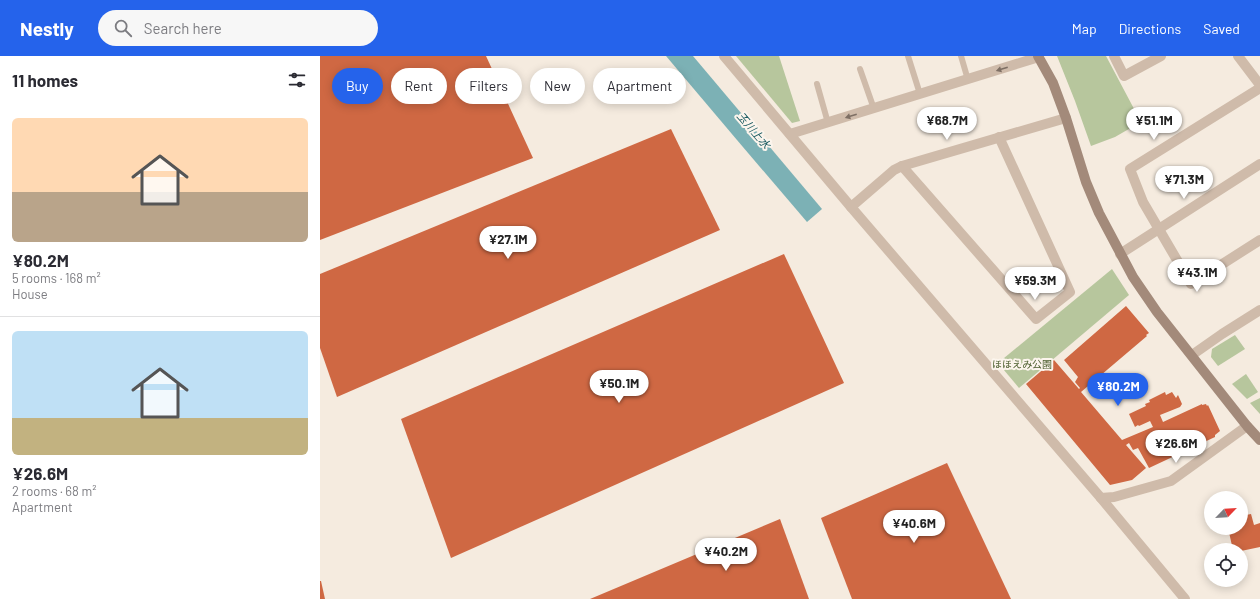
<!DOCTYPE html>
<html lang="en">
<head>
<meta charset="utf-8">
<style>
  :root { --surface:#fff; --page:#f7f7f7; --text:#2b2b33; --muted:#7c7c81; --line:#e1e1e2; --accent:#2563eb }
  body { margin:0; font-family:Barlow,"Noto Sans JP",sans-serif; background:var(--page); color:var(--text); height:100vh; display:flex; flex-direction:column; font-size:15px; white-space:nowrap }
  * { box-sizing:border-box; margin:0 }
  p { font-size:13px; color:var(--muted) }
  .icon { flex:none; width:22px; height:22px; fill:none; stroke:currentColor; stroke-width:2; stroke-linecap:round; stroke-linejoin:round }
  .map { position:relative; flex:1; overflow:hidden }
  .details { display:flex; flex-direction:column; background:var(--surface); width:320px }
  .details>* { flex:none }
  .banner { position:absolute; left:12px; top:12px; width:380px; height:36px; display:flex; gap:8px }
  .needle { width:26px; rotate:65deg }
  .fabs { position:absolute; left:884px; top:435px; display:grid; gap:8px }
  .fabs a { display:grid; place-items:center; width:44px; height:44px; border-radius:50%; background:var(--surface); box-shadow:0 2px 10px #0003; font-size:20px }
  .price { position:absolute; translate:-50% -34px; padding:0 9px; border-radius:14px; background:#fff; color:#222; font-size:13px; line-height:26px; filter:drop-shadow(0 1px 2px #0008) }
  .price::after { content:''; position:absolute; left:50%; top:24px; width:12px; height:9px; margin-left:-6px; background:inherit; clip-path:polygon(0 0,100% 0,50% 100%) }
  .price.current { background:var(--accent); color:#fff }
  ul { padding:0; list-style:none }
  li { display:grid; align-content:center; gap:8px; height:212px; padding:0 12px }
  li+li { border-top:1px solid var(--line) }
  li span { display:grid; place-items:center; height:124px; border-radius:6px; color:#555 }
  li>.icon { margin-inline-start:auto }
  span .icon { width:72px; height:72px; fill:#fffc; stroke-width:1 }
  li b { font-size:17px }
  h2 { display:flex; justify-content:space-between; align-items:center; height:48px; padding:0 12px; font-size:17px }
  .pill { padding:0 14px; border-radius:18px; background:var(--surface); box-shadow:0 2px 10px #0003; font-size:14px; line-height:36px }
  .pill.current { background:var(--accent); color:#fff }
  header { display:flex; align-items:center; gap:24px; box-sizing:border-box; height:56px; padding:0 20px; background:var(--accent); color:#fff }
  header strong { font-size:19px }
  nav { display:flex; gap:22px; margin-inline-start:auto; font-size:14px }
  .search { width:280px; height:36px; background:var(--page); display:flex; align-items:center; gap:10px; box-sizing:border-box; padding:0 14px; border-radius:22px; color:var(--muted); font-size:15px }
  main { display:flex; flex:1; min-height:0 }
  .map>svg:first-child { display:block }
  .green { fill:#b7c69d }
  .water { fill:#7cb1b5 }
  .building { fill:#cf6843 }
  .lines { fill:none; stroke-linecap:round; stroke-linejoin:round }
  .lane { stroke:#cfbbaa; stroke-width:6 }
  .street { stroke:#cfbbaa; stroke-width:10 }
  .secondary { stroke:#a38a7a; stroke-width:10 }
  .oneway { fill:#7e6f64 }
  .labels { text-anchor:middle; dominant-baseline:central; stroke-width:4; stroke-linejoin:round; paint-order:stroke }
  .park-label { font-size:10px; fill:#495c2b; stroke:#fcf5ed }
  .water-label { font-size:11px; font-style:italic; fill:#1b5b61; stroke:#fcf5ed }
</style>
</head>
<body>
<header>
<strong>Nestly</strong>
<div class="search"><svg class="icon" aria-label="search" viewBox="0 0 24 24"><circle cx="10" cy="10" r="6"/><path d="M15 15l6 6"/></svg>Search here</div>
<nav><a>Map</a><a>Directions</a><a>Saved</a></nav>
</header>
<main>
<section class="details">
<h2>11 homes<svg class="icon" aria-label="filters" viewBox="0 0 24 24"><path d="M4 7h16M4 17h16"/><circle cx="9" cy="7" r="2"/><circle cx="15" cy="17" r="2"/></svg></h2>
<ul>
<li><span style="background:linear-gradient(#ffd9b3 60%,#b9a48a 0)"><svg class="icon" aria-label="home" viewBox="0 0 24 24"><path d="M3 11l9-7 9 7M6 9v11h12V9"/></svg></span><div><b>¥80.2M</b><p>5 rooms · 168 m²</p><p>House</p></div></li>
<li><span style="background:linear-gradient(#bfe0f5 70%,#c2b280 0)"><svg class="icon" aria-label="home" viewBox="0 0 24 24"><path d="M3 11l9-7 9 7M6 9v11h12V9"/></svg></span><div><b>¥26.6M</b><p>2 rooms · 68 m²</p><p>Apartment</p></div></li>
</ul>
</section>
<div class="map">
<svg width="940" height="543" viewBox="0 0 940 543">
  <rect width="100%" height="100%" fill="#f5ebdf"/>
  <!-- green -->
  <g class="green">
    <polygon points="416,0 459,0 480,65 472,67"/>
    <polygon points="737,0 786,0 821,66 795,81 771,90 755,45"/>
    <polygon points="792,213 809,239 699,332 678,307"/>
    <polygon points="915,279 925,293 898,310 891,301 892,293"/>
    <polygon points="926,318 938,336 927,343 912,328"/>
    <polygon points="940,342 940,358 930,347"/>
  </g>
  <!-- water -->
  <polygon class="water" points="346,0 373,0 502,153 487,166 417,84"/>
  <!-- building -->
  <g class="building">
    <polygon points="0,0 166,0 213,102 0,184"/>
    <polygon points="351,73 400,174 17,341 0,292 0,218"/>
    <polygon points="464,198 524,327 131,502 81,363"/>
    <polygon points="806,250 829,277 826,279 827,280 761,336 802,384 833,371 830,365 819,370 818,369 815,371 809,358 826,350 825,348 830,346 829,344 845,336 846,339 852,336 856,342 858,339 862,348 860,351 840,359 843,366 882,348 882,349 886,348 887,350 888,349 900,375 895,379 895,381 829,412 818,392 813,394 809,387 806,389 826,412 812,424 790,429 706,328 734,304 759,333 760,332 755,326 758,321 744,304"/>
    <polygon points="627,407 691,543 532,543 501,462"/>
    <polygon points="931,458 934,469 940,467 940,491 921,495 913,494 908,472 921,472 921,460"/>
    <polygon points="460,463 489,543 270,543"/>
    <polygon points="0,525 1,525 5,543 0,543"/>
  </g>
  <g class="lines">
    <!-- lane -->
    <g class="lane">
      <polyline points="588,0 600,38"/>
      <polyline points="641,0 648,24"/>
      <polyline points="540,13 554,53"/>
      <polyline points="497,28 508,67"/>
    </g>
    <!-- street -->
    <g class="street">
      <polyline points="404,0 531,151 781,442 865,543"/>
      <polyline points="794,0 804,20 841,0"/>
      <polyline points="918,0 940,29"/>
      <polyline points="940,32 810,113 823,146 871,228 940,184"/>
      <polyline points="470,78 719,1"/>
      <polyline points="582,110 716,263 750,236 679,81"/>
      <polyline points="531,151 574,114 582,110 746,62"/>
      <polyline points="800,198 940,108"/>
      <polyline points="872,299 902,278 940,254"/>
      <polyline points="781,442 794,441 851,425 927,370"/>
    </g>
    <!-- secondary -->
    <polyline class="secondary" points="718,0 733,27 746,62 766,126 779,157 813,221 837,256 927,370 940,384"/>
  </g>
  <!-- one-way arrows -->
  <defs><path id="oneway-solid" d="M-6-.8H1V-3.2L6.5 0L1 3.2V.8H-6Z"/></defs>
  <g class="oneway">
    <use href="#oneway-solid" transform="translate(682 13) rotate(163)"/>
    <use href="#oneway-solid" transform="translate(531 60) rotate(163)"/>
  </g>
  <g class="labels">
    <!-- park labels -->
    <g class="park-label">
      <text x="702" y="308">ほほえみ公園</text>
    </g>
    <!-- water labels -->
    <g class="water-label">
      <text transform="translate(434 74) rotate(49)">玉川上水</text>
    </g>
  </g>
</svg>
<div class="fabs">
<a><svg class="needle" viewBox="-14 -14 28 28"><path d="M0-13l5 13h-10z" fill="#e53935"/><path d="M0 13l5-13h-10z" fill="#7c7c81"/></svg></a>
<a><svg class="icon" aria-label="locate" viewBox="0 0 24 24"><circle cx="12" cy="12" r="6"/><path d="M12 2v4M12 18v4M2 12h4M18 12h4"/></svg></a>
</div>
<b class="price" style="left:627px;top:85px">¥68.7M</b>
<b class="price" style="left:834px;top:85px">¥51.1M</b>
<b class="price" style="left:864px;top:144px">¥71.3M</b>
<b class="price" style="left:188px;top:204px">¥27.1M</b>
<b class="price" style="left:877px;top:237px">¥43.1M</b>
<b class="price" style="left:715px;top:245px">¥59.3M</b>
<b class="price" style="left:299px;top:348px">¥50.1M</b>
<b class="price current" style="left:798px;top:351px">¥80.2M</b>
<b class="price" style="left:856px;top:408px">¥26.6M</b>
<b class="price" style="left:594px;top:488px">¥40.6M</b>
<b class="price" style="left:406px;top:516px">¥40.2M</b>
<div class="banner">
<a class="pill current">Buy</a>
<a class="pill">Rent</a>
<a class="pill">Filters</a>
<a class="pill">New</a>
<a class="pill">Apartment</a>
</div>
</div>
</main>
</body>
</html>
